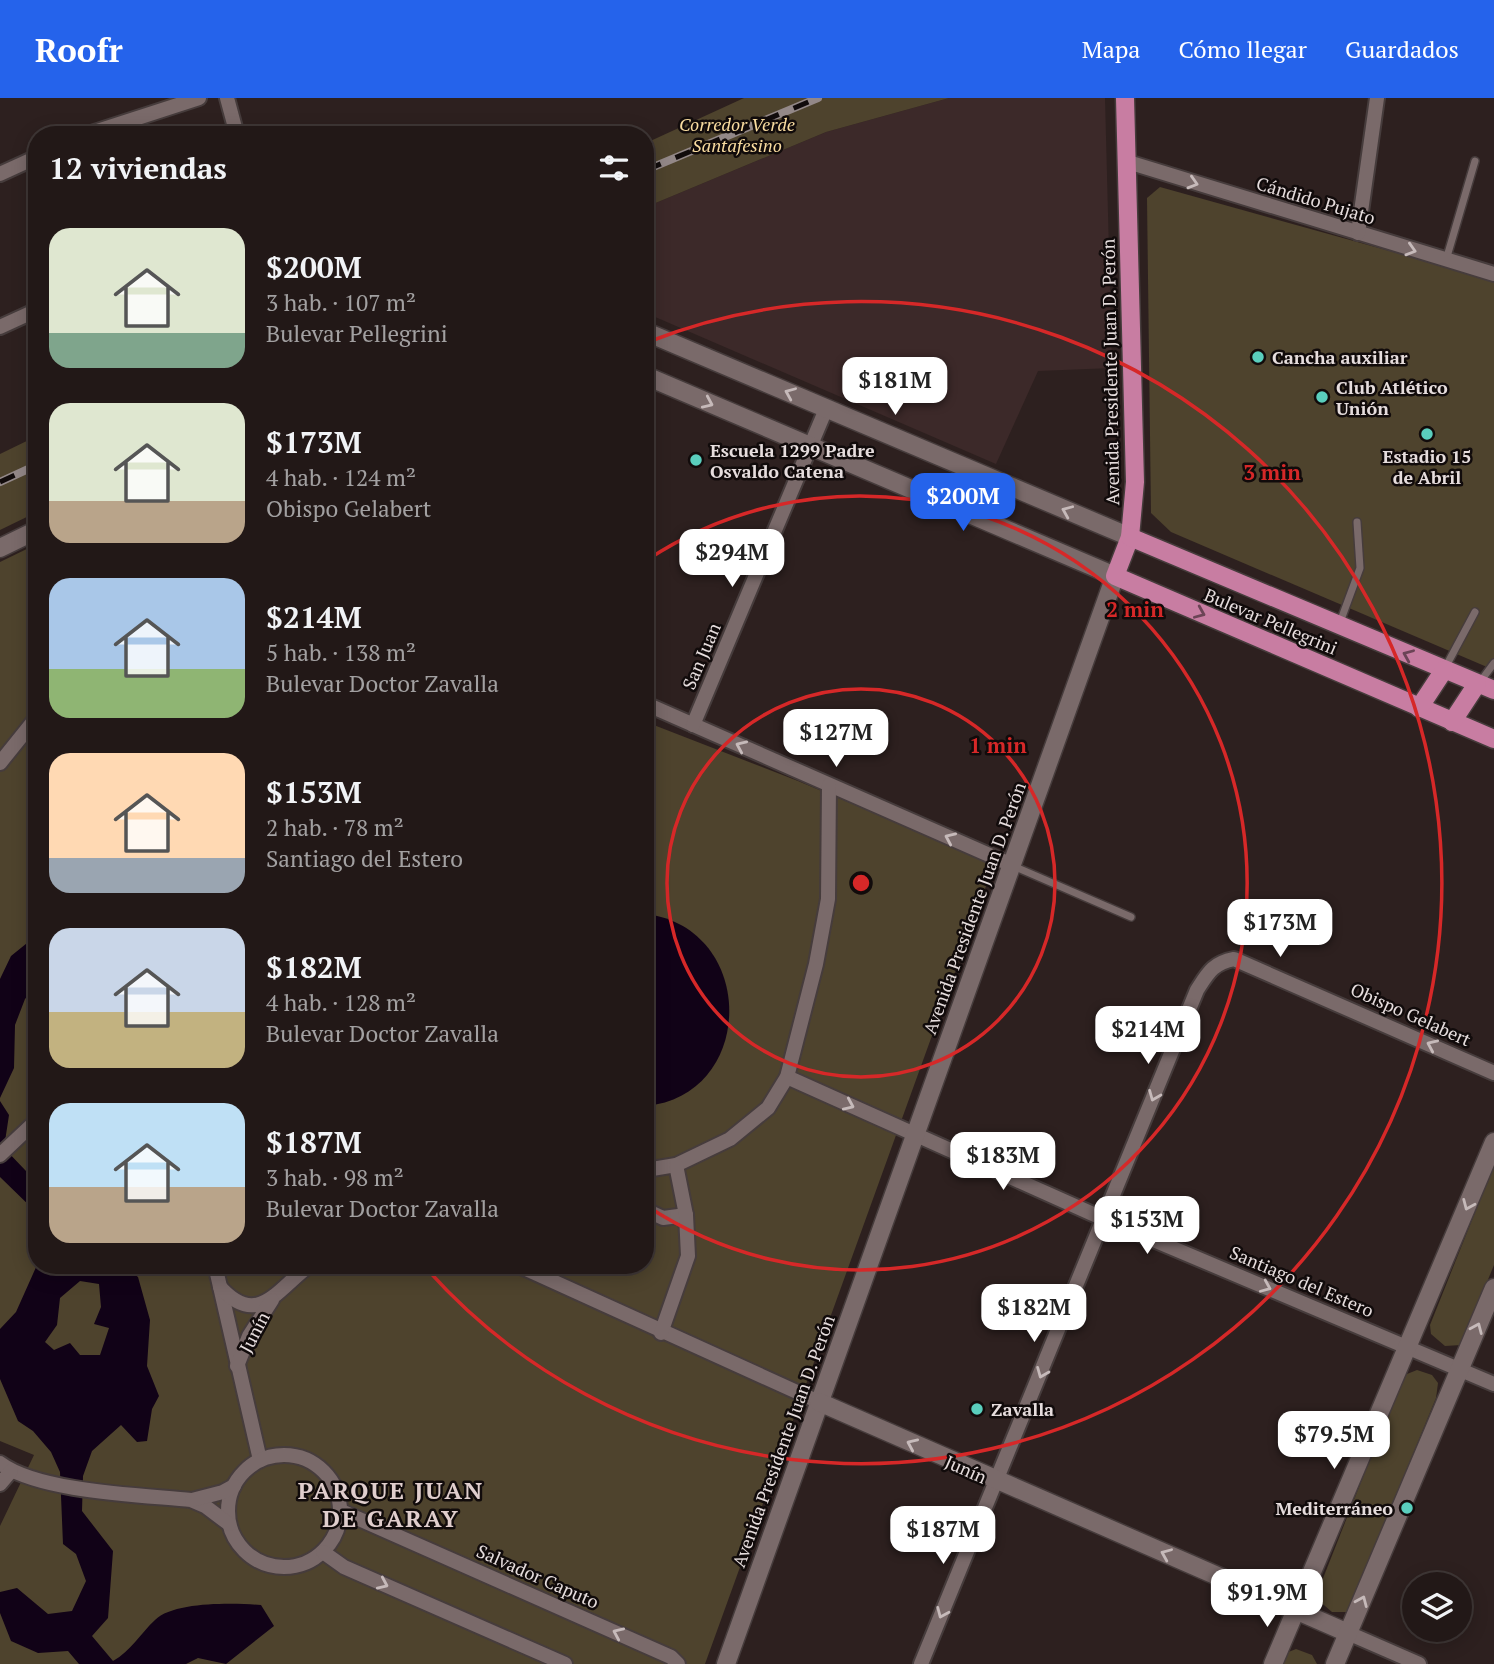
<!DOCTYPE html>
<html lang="es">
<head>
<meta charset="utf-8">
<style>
  :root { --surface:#221817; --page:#2a2120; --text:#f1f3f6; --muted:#a2a0a1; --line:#3f3736; --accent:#2563eb }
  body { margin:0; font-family:"PT Serif",serif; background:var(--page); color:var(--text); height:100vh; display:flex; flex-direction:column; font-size:26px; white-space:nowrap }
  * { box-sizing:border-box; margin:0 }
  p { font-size:23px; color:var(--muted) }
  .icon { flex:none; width:38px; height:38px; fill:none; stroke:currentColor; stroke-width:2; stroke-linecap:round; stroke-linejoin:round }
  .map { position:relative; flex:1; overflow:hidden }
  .sheet { position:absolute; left:28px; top:28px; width:626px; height:1148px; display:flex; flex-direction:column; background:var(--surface); border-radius:28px; box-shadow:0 4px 18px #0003,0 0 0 2px var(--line) }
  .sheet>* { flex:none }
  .controls { position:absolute; left:1402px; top:1474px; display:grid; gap:14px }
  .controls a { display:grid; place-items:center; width:70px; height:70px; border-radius:50%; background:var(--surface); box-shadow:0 4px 18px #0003,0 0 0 2px var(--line); font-size:35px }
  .price { position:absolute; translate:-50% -60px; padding:0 16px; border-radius:14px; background:#fff; color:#222; font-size:23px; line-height:46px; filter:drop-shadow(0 2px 4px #0008) }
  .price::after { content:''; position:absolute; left:50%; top:42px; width:21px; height:16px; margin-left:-10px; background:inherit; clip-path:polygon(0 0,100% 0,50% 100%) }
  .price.active { background:var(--accent); color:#fff }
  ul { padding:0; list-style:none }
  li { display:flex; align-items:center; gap:21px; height:175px; padding:0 21px }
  li span { display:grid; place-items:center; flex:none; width:196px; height:140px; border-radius:21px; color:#555 }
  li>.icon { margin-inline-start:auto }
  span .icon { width:84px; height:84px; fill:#fffc; stroke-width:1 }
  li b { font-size:30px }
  h2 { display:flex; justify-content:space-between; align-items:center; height:84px; padding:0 21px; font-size:30px }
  header { display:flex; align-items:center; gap:42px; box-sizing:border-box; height:98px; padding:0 35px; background:var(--accent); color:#fff }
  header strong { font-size:33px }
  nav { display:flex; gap:38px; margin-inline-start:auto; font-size:24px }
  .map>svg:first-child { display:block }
  .built { fill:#3c2929 }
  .green { fill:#4e432d }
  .water { fill:#110217; fill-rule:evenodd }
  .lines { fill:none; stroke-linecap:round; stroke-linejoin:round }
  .lane-casing { stroke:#463c3c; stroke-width:10 }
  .street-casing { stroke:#463c3c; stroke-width:18 }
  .secondary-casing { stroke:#463c3c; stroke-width:21 }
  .primary-casing { stroke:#463c3c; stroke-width:21 }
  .lane { stroke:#7a6a6a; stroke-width:7 }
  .street { stroke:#7a6a6a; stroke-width:14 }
  .secondary { stroke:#7a6a6a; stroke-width:18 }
  .primary { stroke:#c87da2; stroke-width:18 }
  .rail-casing { stroke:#938888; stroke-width:8 }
  .rail { stroke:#110b0b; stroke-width:5; stroke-dasharray:16; stroke-linecap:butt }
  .oneway { stroke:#c6baba }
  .oneway2 { stroke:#6c4456 }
  .ring { fill:none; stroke:#d62828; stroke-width:3.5 }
  .poi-dot { fill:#5acebd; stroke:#110b0b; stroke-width:2.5 }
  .labels { text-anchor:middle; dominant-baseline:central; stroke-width:5; stroke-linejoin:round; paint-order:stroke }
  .park-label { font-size:18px; font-style:italic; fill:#f9dca0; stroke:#110b0b }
  .street-label { font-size:18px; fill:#e6dddd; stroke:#110b0b }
  .poi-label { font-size:18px; font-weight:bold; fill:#e6dddd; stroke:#110b0b; text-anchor:start }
  .district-label { font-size:24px; font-weight:bold; letter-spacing:2px; fill:#e0cecd; stroke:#110b0b }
  .centre { fill:#d62828; stroke:#110b0b; stroke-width:3.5 }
  .ring-label { font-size:21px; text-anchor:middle; font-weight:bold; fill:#d62828; stroke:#110b0b; stroke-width:5; stroke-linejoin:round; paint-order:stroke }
</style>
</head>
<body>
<header>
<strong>Roofr</strong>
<nav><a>Mapa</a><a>Cómo llegar</a><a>Guardados</a></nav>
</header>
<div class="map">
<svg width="1494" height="1566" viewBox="0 0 1494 1566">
  <rect width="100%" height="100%" fill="#2d201f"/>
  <!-- built -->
  <polygon class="built" points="949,0 1105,0 1112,270 1038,273 996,366 646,215 646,109 826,34"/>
  <!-- green -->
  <g class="green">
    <polygon points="744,0 949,0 826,34 646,109 646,45"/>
    <polygon points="1160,89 1494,182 1494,572 1171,434 1151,415 1147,100"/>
    <polygon points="37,338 37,414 0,432 0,356"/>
    <polygon points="37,446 37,1167 646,1167 646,624 798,683 984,761 990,777 705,1566 0,1566 0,1428 34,1357 0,1343 0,464"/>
    <polygon points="1494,1067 1494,1167 1461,1247 1445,1248 1431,1236 1430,1227"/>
    <polygon points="1417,1272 1432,1277 1438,1285 1436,1300 1348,1514 1332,1514 1318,1502 1318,1493 1400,1285 1407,1276"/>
    <polygon points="1296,1551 1312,1557 1317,1566 1279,1566 1286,1555"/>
  </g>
  <!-- water -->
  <g class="water">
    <path d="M646,816C757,830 757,997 646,1008Z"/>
    <polygon points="37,837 37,886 25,901 15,927 14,970 0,1000 0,881 11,858"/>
    <polygon points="0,1003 9,1017 4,1050 26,1073 37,1078 37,1115 0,1079"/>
    <path d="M37,1167H122L138,1179L150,1222L147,1268L159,1298L152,1311L147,1343L137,1344L121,1327L92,1353L83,1378L82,1413L113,1453L108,1520L92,1538L113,1563C131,1553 140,1536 155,1522C174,1503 236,1505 261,1507L274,1528L226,1566L198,1560L186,1566H79L68,1553L38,1555L11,1543L0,1515V1494L17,1490L48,1516L72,1513L86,1483L76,1456L63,1446L60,1374L51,1354L33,1333L18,1323L0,1281V1231L16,1214ZM80,1183L99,1186L101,1209L94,1226L109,1230L100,1257H80L70,1245L54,1252L45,1244L57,1227L60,1200Z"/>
  </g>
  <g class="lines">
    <defs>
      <g id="lane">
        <polyline points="1446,162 1475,63"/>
        <polyline points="1339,527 1360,470 1357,424"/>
        <polyline points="1444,572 1475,514"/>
        <polyline points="1480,584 1494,565"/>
        <polyline points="1013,768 1131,819"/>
      </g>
      <g id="street">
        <polyline points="227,0 237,37"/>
        <polyline points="85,37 199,0"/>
        <polyline points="1128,64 1494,176"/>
        <polyline points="0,76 37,59"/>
        <polyline points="1358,135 1377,0"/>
        <polyline points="0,229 37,212"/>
        <polyline points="646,606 1012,767"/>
        <polyline points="693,627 826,311"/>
        <polyline points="0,665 37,619"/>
        <polyline points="787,979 1104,1121 1494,1286"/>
        <polyline points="0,1057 37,1022"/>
        <polyline points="646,1072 676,1067 730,1041 768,1010 787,979 816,866 828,801 829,687"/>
        <polyline points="646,1112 663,1120 686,1117"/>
        <polyline points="215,1167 260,1362"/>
        <polyline points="517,1167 819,1304"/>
        <path d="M220,1189C258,1231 277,1191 310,1167"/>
        <polyline points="661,1235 688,1158 686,1117 676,1067"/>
        <polyline points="237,1268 249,1238 272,1202"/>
        <circle cx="284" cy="1413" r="56"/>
        <path d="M0,1365C39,1394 141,1397 191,1402L205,1408L229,1426"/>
        <polyline points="0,1386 11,1373"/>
        <polyline points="192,1402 223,1394 234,1388"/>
        <polyline points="341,1413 671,1559 678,1566"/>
        <polyline points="323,1454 344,1469 565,1566"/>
        <polyline points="1348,1535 1419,1566"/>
        <path d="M921,1566L1197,892C1208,875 1213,865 1234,861L1494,975"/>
      </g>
      <g id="secondary">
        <polyline points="646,234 1130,439"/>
        <polyline points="646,278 1115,478 726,1566"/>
        <polyline points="0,450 37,432"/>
        <polyline points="819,1304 1348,1535"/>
        <polyline points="1273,1566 1494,1044"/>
        <polyline points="1335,1566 1494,1190"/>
      </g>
      <g id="primary">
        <polyline points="1125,0 1135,384 1130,439 1115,478 1494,641"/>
        <polyline points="1130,439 1494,592"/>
        <polyline points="1419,610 1444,572"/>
        <polyline points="1452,624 1477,586"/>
      </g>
    </defs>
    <!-- lane casing -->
    <use href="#lane" class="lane-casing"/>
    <!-- street casing -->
    <use href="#street" class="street-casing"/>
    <!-- secondary casing -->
    <use href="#secondary" class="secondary-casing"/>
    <!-- primary casing -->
    <use href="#primary" class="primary-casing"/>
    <!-- lane -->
    <use href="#lane" class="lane"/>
    <!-- street -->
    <use href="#street" class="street"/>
    <!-- secondary -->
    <use href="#secondary" class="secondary"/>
    <!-- primary -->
    <use href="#primary" class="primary"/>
    <defs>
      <g id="rail">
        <polyline points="646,72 818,0"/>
        <polyline points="0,384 37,367"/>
      </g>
    </defs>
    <!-- rail casing -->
    <use href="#rail" class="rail-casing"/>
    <!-- rail -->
    <use href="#rail" class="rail"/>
  </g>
  <!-- one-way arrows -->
  <defs><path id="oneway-chevron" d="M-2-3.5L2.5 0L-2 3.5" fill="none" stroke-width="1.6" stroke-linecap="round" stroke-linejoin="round" transform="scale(1.75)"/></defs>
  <g class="oneway">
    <use href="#oneway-chevron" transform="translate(1193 85) rotate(17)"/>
    <use href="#oneway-chevron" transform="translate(1411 152) rotate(17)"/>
    <use href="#oneway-chevron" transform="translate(790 295) rotate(-157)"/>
    <use href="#oneway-chevron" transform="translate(708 305) rotate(24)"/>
    <use href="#oneway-chevron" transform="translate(1067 413) rotate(-157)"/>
    <use href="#oneway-chevron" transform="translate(741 648) rotate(-156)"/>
    <use href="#oneway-chevron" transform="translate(950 740) rotate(-156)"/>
    <use href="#oneway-chevron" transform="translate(1432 947) rotate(-156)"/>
    <use href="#oneway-chevron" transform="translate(1154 998) rotate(112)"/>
    <use href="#oneway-chevron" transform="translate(849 1007) rotate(24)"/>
    <use href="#oneway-chevron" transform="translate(1468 1107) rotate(113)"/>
    <use href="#oneway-chevron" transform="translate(1266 1189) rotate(23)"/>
    <use href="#oneway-chevron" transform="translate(1477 1230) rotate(-67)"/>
    <use href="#oneway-chevron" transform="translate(1042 1275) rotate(112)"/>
    <use href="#oneway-chevron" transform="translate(912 1346) rotate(-156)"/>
    <use href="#oneway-chevron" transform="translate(1166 1456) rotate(-157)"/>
    <use href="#oneway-chevron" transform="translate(383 1486) rotate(24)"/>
    <use href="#oneway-chevron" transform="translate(1362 1503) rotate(-67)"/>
    <use href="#oneway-chevron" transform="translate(942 1515) rotate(113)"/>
    <use href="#oneway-chevron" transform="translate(618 1535) rotate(-156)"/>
  </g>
  <g class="oneway2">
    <use href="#oneway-chevron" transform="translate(1200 515) rotate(23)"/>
    <use href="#oneway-chevron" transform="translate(1408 557) rotate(-157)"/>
  </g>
  <!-- distance rings -->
  <g class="ring">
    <circle cx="861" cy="785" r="194"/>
    <path d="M647 462A387 387 0 1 1 647 1108"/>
    <path d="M648 244A581 581 0 1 1 426 1170"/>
  </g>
  <!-- markers -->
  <g class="poi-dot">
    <circle cx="1258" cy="259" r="7"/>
    <circle cx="1322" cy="299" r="7"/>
    <circle cx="1427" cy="336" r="7"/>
    <circle cx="696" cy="362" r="7"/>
    <circle cx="977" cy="1311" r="7"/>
    <circle cx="1407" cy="1410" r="7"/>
  </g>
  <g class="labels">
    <!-- park labels -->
    <g class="park-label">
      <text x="737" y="26">Corredor Verde<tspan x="737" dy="21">Santafesino</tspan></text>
    </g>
    <!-- street labels -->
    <g class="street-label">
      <text transform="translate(1316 102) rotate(17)">Cándido Pujato</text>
      <text transform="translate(1110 274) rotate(-91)">Avenida Presidente Juan D. Perón</text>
      <text transform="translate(1271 523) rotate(23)">Bulevar Pellegrini</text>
      <text transform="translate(701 558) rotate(-67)">San Juan</text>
      <text transform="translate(974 810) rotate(-70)">Avenida Presidente Juan D. Perón</text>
      <text transform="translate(1411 916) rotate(24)">Obispo Gelabert</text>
      <text transform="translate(1302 1183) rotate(23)">Santiago del Estero</text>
      <text transform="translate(254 1234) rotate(-62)">Junín</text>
      <text transform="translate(783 1343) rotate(-70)">Avenida Presidente Juan D. Perón</text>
      <text transform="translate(966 1371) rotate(24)">Junín</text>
      <text transform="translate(538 1478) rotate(24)">Salvador Caputo</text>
    </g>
    <!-- poi labels -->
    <g class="poi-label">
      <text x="1272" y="259">Cancha auxiliar</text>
      <text x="1336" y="289">Club Atlético<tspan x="1336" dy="21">Unión</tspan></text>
      <text x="710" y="352">Escuela 1299 Padre<tspan x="710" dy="21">Osvaldo Catena</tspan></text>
      <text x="1427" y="358" text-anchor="middle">Estadio 15<tspan x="1427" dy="21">de Abril</tspan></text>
      <text x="991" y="1311">Zavalla</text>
      <text x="1393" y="1410" text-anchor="end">Mediterráneo</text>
    </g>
    <!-- district labels -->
    <g class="district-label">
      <text x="391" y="1392">PARQUE JUAN<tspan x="391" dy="28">DE GARAY</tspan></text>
    </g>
  </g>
  <circle cx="861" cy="785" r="10" class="centre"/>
  <g class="ring-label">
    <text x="1272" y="382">3 min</text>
    <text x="1135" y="519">2 min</text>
    <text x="998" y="655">1 min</text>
  </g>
</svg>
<div class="controls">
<a><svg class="icon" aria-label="layers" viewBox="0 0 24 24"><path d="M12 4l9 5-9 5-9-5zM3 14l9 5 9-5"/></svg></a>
</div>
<b class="price" style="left:895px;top:319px">$181M</b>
<b class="price active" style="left:963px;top:435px">$200M</b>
<b class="price" style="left:732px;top:491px">$294M</b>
<b class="price" style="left:836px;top:671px">$127M</b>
<b class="price" style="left:1280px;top:861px">$173M</b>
<b class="price" style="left:1148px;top:968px">$214M</b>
<b class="price" style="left:1003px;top:1094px">$183M</b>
<b class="price" style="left:1147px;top:1158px">$153M</b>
<b class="price" style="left:1034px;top:1246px">$182M</b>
<b class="price" style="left:1334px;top:1373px">$79.5M</b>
<b class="price" style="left:943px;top:1468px">$187M</b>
<b class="price" style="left:1267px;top:1531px">$91.9M</b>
<section class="sheet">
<h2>12 viviendas<svg class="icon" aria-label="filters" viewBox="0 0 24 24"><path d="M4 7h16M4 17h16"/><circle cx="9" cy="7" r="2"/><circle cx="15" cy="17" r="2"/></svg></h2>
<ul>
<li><span style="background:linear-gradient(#dfe7d0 75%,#7fa58c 0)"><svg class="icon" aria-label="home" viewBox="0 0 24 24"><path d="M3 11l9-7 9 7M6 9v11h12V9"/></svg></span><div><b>$200M</b><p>3 hab. · 107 m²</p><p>Bulevar Pellegrini</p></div></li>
<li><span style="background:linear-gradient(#dfe7d0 70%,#b9a48a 0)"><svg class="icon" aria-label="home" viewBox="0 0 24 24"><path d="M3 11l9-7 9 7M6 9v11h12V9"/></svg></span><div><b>$173M</b><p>4 hab. · 124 m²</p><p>Obispo Gelabert</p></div></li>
<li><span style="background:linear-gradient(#a9c7e8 65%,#8fb573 0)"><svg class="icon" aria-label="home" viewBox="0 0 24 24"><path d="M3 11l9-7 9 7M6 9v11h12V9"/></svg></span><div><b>$214M</b><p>5 hab. · 138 m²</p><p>Bulevar Doctor Zavalla</p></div></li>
<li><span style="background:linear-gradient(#ffd9b3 75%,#9aa5b1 0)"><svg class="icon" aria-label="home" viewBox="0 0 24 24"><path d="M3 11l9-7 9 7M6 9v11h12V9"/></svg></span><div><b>$153M</b><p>2 hab. · 78 m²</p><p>Santiago del Estero</p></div></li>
<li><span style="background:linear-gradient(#c9d6e8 60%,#c2b280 0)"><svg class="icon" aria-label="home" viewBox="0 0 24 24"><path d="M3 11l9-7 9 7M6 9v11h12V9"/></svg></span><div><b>$182M</b><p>4 hab. · 128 m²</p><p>Bulevar Doctor Zavalla</p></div></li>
<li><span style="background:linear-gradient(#bfe0f5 60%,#b9a48a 0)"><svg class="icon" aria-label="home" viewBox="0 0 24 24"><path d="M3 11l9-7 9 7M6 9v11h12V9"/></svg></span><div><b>$187M</b><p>3 hab. · 98 m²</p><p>Bulevar Doctor Zavalla</p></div></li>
</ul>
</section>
</div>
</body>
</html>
